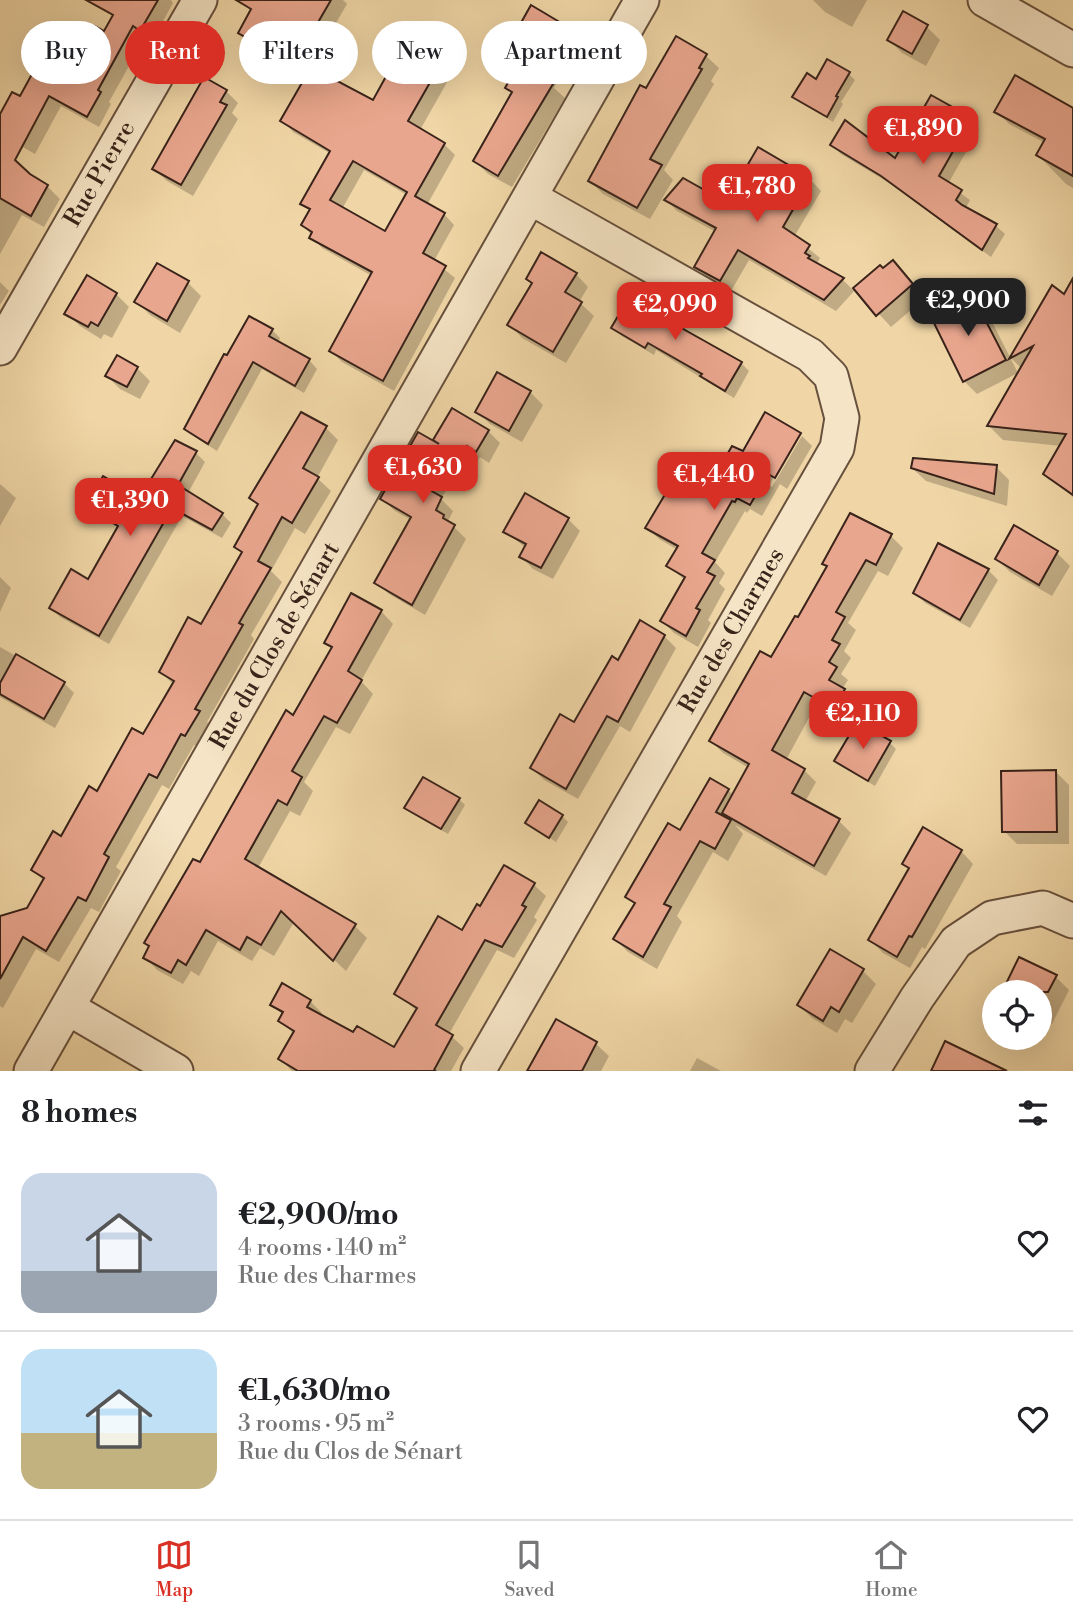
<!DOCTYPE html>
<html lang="en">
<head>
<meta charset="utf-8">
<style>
  :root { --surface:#fff; --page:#f2f2f2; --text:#202124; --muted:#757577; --line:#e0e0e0; --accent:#d93025 }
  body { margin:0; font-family:"Libre Bodoni",serif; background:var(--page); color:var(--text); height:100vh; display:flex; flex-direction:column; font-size:26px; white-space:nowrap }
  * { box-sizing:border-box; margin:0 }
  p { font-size:23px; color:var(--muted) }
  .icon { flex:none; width:38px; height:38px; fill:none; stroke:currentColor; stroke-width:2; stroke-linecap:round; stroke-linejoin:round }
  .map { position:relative; height:1071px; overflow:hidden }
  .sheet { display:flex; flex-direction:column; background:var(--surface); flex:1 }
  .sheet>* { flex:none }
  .banner { position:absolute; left:21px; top:21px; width:700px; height:63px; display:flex; gap:14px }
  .controls { position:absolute; left:982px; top:980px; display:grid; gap:14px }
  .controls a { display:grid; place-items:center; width:70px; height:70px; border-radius:50%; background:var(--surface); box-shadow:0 7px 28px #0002; font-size:35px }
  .price { position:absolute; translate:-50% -60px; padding:0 16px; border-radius:14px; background:var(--accent); color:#fff; font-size:23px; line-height:46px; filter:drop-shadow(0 2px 4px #0008) }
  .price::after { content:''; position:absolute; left:50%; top:42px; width:21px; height:16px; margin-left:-10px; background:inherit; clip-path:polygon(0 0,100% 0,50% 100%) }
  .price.on { background:#222; color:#fff }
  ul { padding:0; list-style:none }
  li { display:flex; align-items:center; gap:21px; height:175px; padding:0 21px }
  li+li { border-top:2px solid var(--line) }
  li span { display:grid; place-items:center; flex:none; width:196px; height:140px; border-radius:21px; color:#555 }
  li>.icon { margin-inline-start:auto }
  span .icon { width:84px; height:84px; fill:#fffc; stroke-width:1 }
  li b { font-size:30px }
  h2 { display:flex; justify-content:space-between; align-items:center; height:84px; padding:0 21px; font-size:30px }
  .chip { padding:0 24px; border-radius:32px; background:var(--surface); box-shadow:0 7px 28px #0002; font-size:24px; line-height:63px }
  .chip.on { background:var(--accent); color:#fff }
  .menu { display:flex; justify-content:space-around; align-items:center; height:98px; border-top:2px solid var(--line); background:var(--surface); font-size:19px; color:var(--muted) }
  .menu a { display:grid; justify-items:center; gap:4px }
  .menu .on { color:var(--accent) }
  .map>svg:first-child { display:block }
  .shadow { fill:#0003; fill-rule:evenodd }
  .building { fill:#e9a68e; stroke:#39231a; stroke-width:2; fill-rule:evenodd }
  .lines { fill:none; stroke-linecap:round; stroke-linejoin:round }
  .minor-casing { stroke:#67503d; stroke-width:37 }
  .minor { stroke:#f5e4c5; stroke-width:33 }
  .labels { text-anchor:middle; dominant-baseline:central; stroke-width:7; stroke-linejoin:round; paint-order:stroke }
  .street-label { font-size:24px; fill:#39231a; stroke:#f5e4c5 }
</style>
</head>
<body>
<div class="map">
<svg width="1073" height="1071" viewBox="0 0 1073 1071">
  <rect width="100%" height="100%" fill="#f0d6a6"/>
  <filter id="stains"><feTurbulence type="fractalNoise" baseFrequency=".00286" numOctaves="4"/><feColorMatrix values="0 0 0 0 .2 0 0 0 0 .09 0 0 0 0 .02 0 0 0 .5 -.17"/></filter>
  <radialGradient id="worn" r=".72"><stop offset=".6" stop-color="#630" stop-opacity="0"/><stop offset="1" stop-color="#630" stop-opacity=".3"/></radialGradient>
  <!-- shadow -->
  <g class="shadow">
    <polygon points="123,0 171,0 173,3 152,41 145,37 109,102 111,104 99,127 61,106 35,154 7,138 0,131 0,118 20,99 71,72 104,33"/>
    <polygon points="258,0 343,0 347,4 318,54 286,34 273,57 252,44 240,33"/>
    <polygon points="813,0 867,0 852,27 825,12"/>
    <polygon points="903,13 927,27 940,40 926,66 902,53 889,40"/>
    <polygon points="567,28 580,41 554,88 565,98 512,187 488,174 475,161 513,94 507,87 524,57 511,44"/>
    <polygon points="677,38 706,56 719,68 711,81 714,84 664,170 673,180 650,219 603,194 590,181"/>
    <path d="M441,41L452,52L446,62L454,70L420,130L444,144L455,155L427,205L444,214L454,225L434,261L455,278L394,391L342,362L331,351L372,276L322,248L303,225L311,211L303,203L331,154L293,132L283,121L374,102ZM364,170L407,195L386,234L342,209Z"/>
    <polygon points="849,74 855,80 841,102 843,104 833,122 801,103 795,97 816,81"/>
    <polygon points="226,91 238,103 232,113 238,119 193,196 167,181 154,169"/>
    <polygon points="996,111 1073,121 1073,188 1066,184 1038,155 1045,143 1009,124"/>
    <polygon points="971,120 979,129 948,184 970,200 966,208 996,226 1005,234 991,257 891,184 841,154 832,145 896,160"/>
    <polygon points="0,163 47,186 60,199 44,227 22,215 0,254"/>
    <polygon points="810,179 821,191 794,237 820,258 816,265 843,280 853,290 880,267 883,270 893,262 925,298 891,327 856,289 836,311 749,260 731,291 708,278 697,267 716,232 677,211 666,200 727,204"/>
    <polygon points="158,265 188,283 201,296 180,333 150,315 137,302"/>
    <polygon points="576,274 588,287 579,302 594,316 566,363 522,338 510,325"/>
    <polygon points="87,278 116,294 129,307 112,338 104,334 101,339 80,326 67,313"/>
    <polygon points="0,282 9,291 0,305"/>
    <polygon points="1053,288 1073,303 1073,497 1045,474 1061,446 1003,440 989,426 1022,369 1011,358"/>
    <polygon points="972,296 985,308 1018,373 977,394 964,381"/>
    <polygon points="671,318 678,328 741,363 749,371 734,398 656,350 654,355 622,336 613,328"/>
    <polygon points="272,330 280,338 278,343 309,360 317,369 304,393 262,369 217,451 195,437 186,429 228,358"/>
    <polygon points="137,368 150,381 140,399 120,389 107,376"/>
    <polygon points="530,392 543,405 522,442 490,424 477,411"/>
    <polygon points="766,415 801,435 798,435 769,485 772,487 802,436 812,446 787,489 780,484 762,516 750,509 747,513 745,511 715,562 725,573 719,583 725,589 708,620 711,623 698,647 674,633 662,621 685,580 668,566 678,550 659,539 648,528 706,495 743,454"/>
    <polygon points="326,428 338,440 317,478 331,491 305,534 295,528 271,571 282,582 251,635 254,639 207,722 211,725 198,747 194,745 169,789 162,785 116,867 121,871 99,912 91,908 59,962 36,949 3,1008 0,1006 0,918 28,910 44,881 33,870 62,839 144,736 174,685 161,672 202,626 243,554 236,547 259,506 251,498"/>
    <polygon points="488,431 500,443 489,463 480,457 474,467 463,461 441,499 453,511 448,521 466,539 425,615 389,594 376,582 411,520 395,511 382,499 440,446"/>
    <polygon points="196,453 205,462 188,493 222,514 231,523 222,538 182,516 109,644 60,617 51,608 89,581 119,528 98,516 88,506 141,500"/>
    <polygon points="996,467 1009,480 1007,506 926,481 912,468"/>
    <polygon points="0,484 16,498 0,526"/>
    <polygon points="568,519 580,531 553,579 533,569 521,556 526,548 506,532"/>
    <polygon points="891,536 903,548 888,576 878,571 848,623 856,630 844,651 851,658 841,674 848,680 842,689 856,702 847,720 817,703 786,760 804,770 816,782 805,802 839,821 851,833 826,876 735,825 743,834 728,861 713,852 677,916 682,922 657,969 628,952 615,939 635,905 627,897 681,832 728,790 734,796 749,768 723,753 711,741 772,660 798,620"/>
    <polygon points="1057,553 1070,566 1052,596 1010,572 997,559"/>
    <polygon points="988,570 998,580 970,628 925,603 915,593"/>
    <polygon points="0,577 11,588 0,612"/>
    <polygon points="381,611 393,624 361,681 373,694 350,734 336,727 304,782 313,791 300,816 290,811 258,868 355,926 367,938 346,971 294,922 274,956 260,948 252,961 218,941 199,976 191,971 183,984 157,970 145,957 200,865 294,717 333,649 326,642"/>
    <polygon points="664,636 676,648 630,732 620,726 578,799 544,780 532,768 575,724 619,662"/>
    <polygon points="0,647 64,683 74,693 55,728 0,697"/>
    <polygon points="890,743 896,749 875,786 843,767 837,761"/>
    <polygon points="1056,772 1069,785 1069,844 1017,844 1004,831"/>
    <polygon points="459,799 465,805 448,834 413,814 407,808"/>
    <polygon points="562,816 568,822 556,842 527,823"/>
    <polygon points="961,851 973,864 925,949 922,947 910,968 883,953 870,940 910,869 904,863"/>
    <polygon points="534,885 546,896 534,917 537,920 514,958 497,950 449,1034 464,1048 451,1071 292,1071 280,1059 294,1034 280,1021 283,1015 272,1005 310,1001 322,1013 320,1016 353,1034 395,1049 417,1011 396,993 462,932 480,908"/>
    <polygon points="1020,959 1056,977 1069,990 1052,1024 1040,1018 1040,992 1004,992"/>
    <polygon points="863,971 876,984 852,1023 845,1019 837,1033 812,1018 799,1005"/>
    <polygon points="557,1021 596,1044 609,1056 601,1071 529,1071"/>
    <polygon points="697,1058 721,1071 690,1071"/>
  </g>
  <!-- building -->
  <g class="building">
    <polygon points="86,0 158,0 140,31 133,26 98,90 101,92 87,117 49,96 15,160 30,174 48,185 31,216 0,198 0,114 12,92 20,96 43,54 71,70 95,26 104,31 113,15"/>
    <polygon points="236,0 331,0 306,43 274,23 261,46 238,33 251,9"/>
    <polygon points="531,5 568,27 541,77 553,84 498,176 473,161 512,92 505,88 525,53 509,44"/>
    <polygon points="903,11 928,25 912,54 887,40"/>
    <path d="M415,24L442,40L434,53L444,58L408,121L445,143L415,196L445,213L423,253L446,266L383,381L329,351L372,272L309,238L312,232L301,225L310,209L300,204L330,151L280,121L311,67L373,100ZM353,161L407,192L385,231L330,200Z"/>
    <polygon points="676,36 707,54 699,68 702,69 650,159 662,165 637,208 588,181 640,85 646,88"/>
    <polygon points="827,59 850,72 836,96 838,97 827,117 792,97 807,73 816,79"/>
    <polygon points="1015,75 1073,108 1073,176 1036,155 1045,139 994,112"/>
    <polygon points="204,77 227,90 220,102 227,105 181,185 152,169"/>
    <polygon points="931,95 972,118 939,176 962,190 956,200 962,205 997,224 982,250 881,176 830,145 845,120 895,158"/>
    <polygon points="758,147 811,178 783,227 810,245 805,253 810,256 808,258 844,278 824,300 738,250 720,281 694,267 716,228 664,200 683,178 726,202"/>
    <polygon points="541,252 577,273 565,292 582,302 553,352 507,325 532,283 526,279"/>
    <polygon points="893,260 913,284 876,316 853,288 880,265 883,268"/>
    <polygon points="157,263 189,281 167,321 134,302"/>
    <polygon points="87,275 117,293 98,326 91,322 88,327 64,314"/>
    <polygon points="1073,278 1073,495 1043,474 1066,434 987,426 1033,346 1009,359 1052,285 1064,294"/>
    <polygon points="631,294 672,317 669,321 742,362 725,391 700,376 702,374 648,343 645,348 611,328"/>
    <polygon points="972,294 1006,360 963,382 930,315"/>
    <polygon points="249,316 273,329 269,336 310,359 295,386 253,362 208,444 184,429 224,354 227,355"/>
    <polygon points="117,355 138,367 127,387 105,376"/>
    <polygon points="497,372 531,391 509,431 475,412"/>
    <polygon points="452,408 489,430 476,452 467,446 461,456 450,450 428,489 442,497 436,510 444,515 443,518 455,525 412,605 374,583 411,517 380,499 418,432 439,444 433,440"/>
    <polygon points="301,412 327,426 303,468 319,477 292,523 282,517 258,561 271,568 239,623 243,625 195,709 200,711 185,736 181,734 157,778 149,774 104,854 109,857 86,901 78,897 46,951 23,937 0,979 0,916 27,908 44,878 31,870 53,831 61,836 89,786 97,791 132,728 143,734 174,681 159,672 188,617 201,624 242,552 234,547 258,504 249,498"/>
    <polygon points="765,412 801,433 775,478 768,474 750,505 737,498 735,502 732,501 702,553 715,560 707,572 715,576 696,608 700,610 686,636 660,621 685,577 666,566 678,546 645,528 676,476 705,493 732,446 743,451"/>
    <polygon points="175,440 197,451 178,485 223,513 212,530 172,508 99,636 49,608 71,569 88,579 118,526 86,507 103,476 140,497"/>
    <polygon points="913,458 997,465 994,494 911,468"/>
    <polygon points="525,493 569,518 541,568 519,557 526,544 503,532"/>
    <polygon points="850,513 892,534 876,565 866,560 836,612 845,617 832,640 840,644 829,662 837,667 829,680 845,689 834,709 804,692 772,750 805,769 792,793 840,819 814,866 722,813 749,764 709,741 760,651 771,657 795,616 798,617 827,566 822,564"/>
    <polygon points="1014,525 1058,551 1039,585 995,559"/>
    <polygon points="938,543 989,569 960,620 913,593"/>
    <polygon points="351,593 382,610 348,671 362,680 337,723 324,716 292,771 302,777 287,805 278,800 245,859 356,924 333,961 281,911 261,945 247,937 240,950 206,930 186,965 178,960 171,973 143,958 149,946 144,943 193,859 200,862 286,710 293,715 332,647 324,643"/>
    <polygon points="640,620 665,635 618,722 607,716 566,789 530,768 560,714 574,722 612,656 618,660"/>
    <polygon points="16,654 65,682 44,719 0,694 0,683"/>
    <polygon points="857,722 891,741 868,781 834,761"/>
    <polygon points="1056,770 1057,832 1002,832 1001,771"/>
    <polygon points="423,777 460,798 441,829 404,808"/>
    <polygon points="710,778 729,789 716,812 731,820 715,849 700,841 664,904 671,907 643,957 613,939 635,903 625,897 668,823 680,830"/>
    <polygon points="539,800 563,815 549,838 525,823"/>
    <polygon points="923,827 962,850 912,937 909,936 897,957 868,940 909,868 902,864"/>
    <polygon points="504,865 535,883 522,905 526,907 502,947 485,940 436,1025 453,1035 434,1070 436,1071 298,1071 278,1059 294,1031 278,1021 283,1012 270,1005 282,983 311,1000 307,1007 353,1032 357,1026 394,1047 417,1008 394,994 438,916 462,930 477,904 480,906"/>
    <polygon points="830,949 864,969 839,1012 831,1007 823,1021 797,1005"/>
    <polygon points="1019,957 1057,975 1048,992 1002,992"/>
    <polygon points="556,1019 597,1042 582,1071 527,1071"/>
    <polygon points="945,1041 1007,1071 931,1071"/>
  </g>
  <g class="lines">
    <defs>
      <g id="minor">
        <polyline points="985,0 1073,50"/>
        <polyline points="0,348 200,0"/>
        <polyline points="68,1008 176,1071"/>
        <polyline points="31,1071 642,0"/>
        <polyline points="478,1071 837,448 842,418 831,376 810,355 531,198"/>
        <polyline points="872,1071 917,998 956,942 992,918 1043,908 1073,921"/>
      </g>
    </defs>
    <!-- minor casing -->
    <use href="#minor" class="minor-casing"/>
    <!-- minor -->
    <use href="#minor" class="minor"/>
  </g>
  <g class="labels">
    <!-- street labels -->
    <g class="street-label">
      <text transform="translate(100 174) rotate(-60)">Rue Pierre</text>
      <text transform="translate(732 631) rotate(-60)">Rue des Charmes</text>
      <text transform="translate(275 646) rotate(-60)">Rue du Clos de Sénart</text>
    </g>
  </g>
  <rect width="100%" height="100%" filter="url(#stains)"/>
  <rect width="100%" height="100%" fill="url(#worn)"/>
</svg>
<div class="controls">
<a><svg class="icon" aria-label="locate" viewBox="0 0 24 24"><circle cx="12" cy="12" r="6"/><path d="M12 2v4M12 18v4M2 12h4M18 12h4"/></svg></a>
</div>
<b class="price" style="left:923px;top:166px">€1,890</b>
<b class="price" style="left:757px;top:224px">€1,780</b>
<b class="price on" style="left:968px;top:338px">€2,900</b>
<b class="price" style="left:675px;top:342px">€2,090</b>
<b class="price" style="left:423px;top:505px">€1,630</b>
<b class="price" style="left:714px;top:512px">€1,440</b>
<b class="price" style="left:130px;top:538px">€1,390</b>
<b class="price" style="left:863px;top:751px">€2,110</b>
<div class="banner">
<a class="chip">Buy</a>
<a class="chip on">Rent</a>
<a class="chip">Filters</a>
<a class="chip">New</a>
<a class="chip">Apartment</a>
</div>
</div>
<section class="sheet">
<h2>8 homes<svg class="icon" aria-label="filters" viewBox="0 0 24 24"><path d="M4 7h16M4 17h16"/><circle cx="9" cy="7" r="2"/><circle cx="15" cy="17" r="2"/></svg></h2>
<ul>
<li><span style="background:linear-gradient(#c9d6e8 70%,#9aa5b1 0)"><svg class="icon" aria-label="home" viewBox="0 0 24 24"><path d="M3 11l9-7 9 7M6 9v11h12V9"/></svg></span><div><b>€2,900/mo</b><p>4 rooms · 140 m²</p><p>Rue des Charmes</p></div><svg class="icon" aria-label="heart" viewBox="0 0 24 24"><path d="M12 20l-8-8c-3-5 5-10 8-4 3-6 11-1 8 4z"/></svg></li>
<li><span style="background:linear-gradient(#bfe0f5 60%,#c2b280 0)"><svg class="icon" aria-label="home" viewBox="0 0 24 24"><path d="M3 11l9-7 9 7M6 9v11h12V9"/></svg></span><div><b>€1,630/mo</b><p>3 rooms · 95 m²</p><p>Rue du Clos de Sénart</p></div><svg class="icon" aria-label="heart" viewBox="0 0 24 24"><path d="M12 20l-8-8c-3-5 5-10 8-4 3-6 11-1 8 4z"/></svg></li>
</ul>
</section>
<nav class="menu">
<a class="on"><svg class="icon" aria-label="map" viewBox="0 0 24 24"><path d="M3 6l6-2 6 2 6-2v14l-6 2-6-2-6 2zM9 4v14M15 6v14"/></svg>Map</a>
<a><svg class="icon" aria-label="saved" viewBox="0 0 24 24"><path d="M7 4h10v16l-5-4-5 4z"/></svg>Saved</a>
<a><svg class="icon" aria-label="home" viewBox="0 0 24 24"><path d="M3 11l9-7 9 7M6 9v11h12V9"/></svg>Home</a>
</nav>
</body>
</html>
